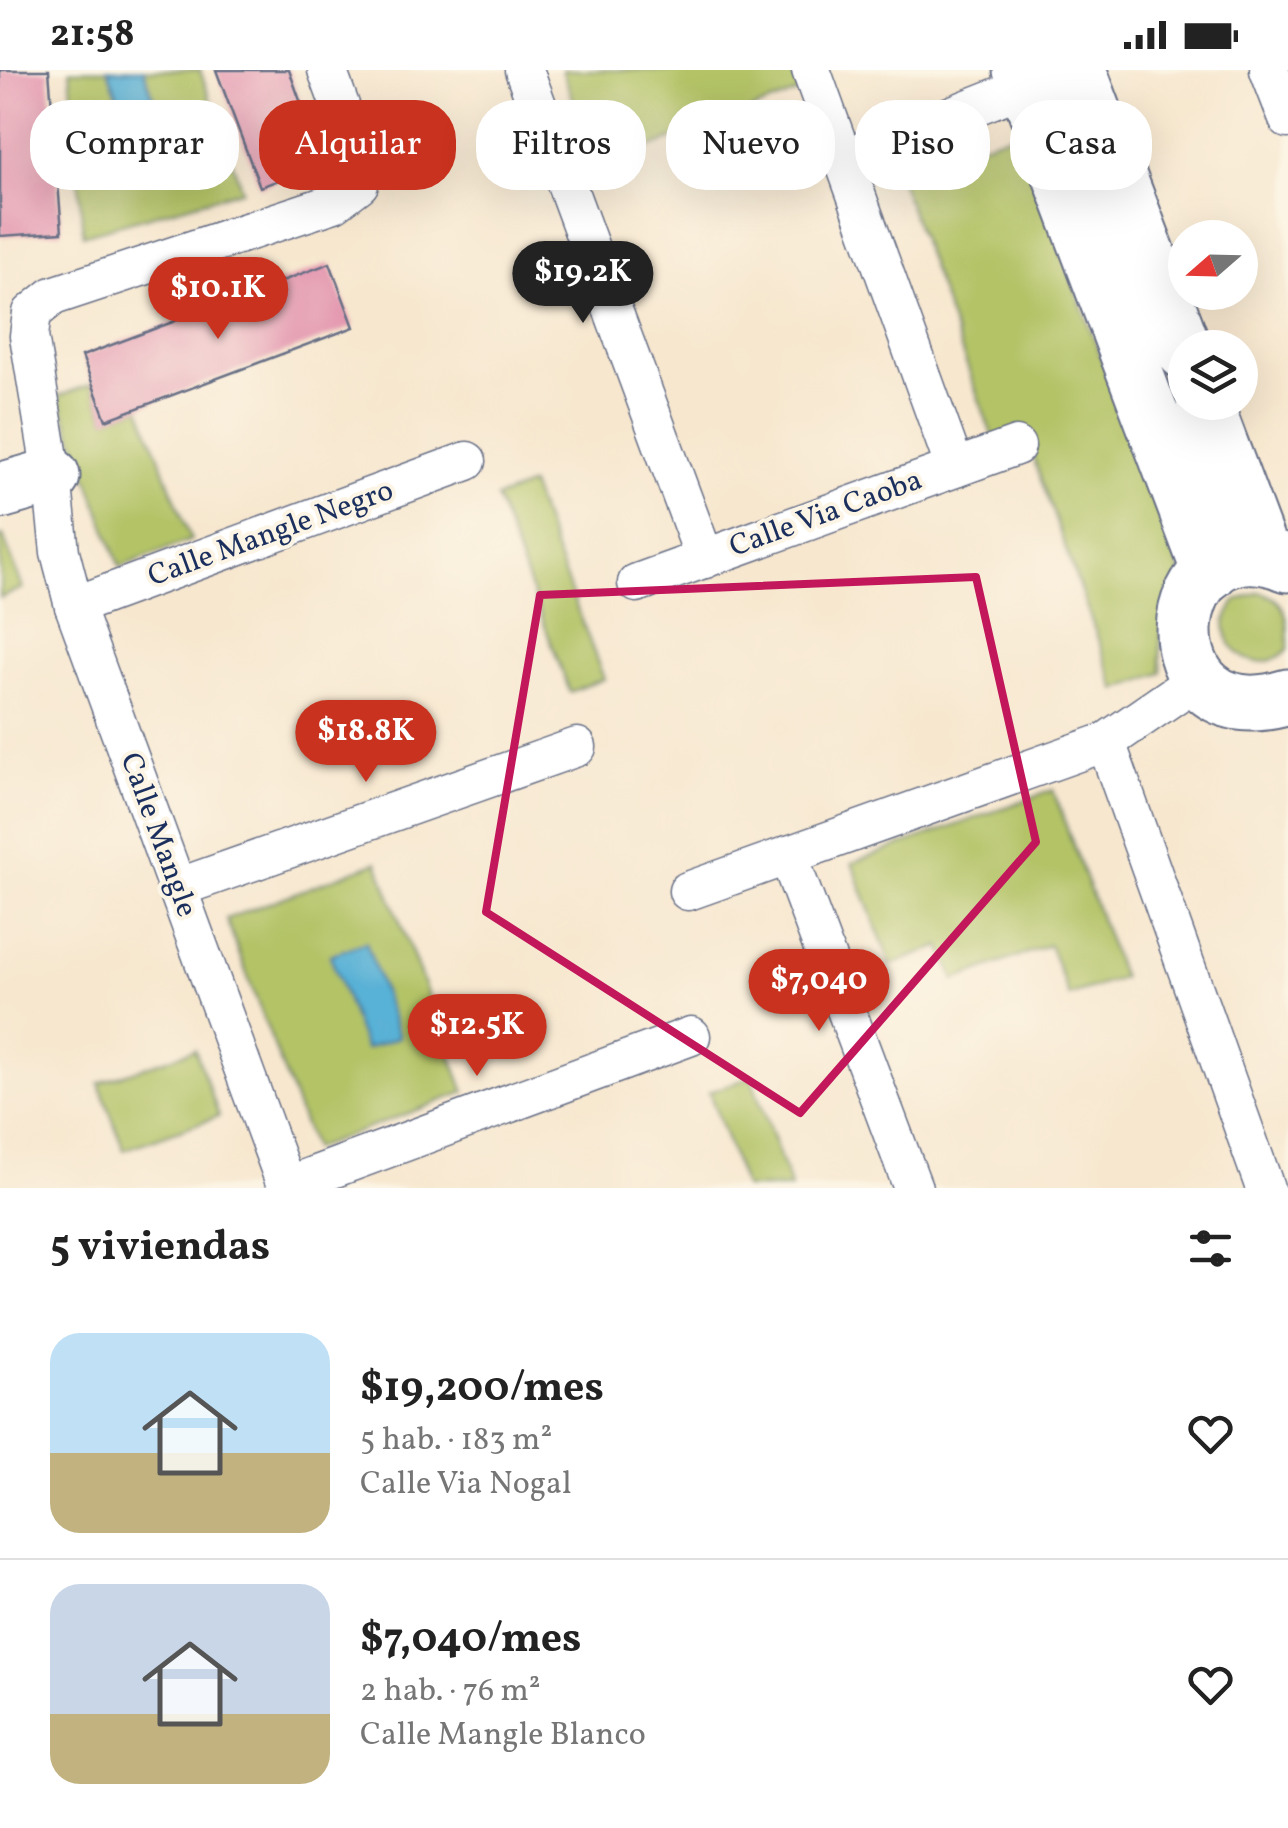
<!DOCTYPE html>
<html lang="es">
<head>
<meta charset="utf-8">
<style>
  :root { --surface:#fff; --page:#f6f6f6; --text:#222; --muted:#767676; --line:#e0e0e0; --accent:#c8321e }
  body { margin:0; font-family:Vollkorn,serif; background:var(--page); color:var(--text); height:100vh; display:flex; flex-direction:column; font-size:38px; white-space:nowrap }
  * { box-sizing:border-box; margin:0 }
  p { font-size:32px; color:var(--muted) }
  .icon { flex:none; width:55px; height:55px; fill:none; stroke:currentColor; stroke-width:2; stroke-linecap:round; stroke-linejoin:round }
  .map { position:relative; height:1118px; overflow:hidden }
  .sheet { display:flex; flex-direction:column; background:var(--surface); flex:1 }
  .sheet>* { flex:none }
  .guide { position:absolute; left:30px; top:30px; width:1230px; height:90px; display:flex; gap:20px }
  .needle { width:65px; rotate:250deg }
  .buttons { position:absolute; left:1168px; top:150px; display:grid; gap:20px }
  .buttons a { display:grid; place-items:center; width:90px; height:90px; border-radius:50%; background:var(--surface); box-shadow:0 10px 40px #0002; font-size:50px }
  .price { position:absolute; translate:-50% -85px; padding:0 22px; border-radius:35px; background:var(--accent); color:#fff; font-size:32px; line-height:65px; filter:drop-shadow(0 2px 5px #0008) }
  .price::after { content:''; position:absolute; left:50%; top:60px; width:30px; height:22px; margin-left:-15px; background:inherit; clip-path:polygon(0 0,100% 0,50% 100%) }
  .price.on { background:#222; color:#fff }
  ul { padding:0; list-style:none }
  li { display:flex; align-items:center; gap:30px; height:250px; padding:0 50px }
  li+li { border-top:2px solid var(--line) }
  li span { display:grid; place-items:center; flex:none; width:280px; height:200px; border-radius:30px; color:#555 }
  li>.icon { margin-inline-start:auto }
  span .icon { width:120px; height:120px; fill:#fffc; stroke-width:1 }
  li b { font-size:42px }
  h2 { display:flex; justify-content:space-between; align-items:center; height:120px; padding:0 50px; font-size:42px }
  .pill { padding:0 35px; border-radius:40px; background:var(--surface); box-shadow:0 10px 40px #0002; font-size:35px; line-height:90px }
  .pill.on { background:var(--accent); color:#fff }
  .status { display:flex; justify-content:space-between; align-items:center; height:70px; padding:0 50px; background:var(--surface); direction:ltr }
  .status svg { height:28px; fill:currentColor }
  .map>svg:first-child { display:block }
  .green { fill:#b3c366; stroke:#677962; stroke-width:2.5; fill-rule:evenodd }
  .water { fill:#58b1d6; stroke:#3a709a; stroke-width:2.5 }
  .building { fill:#e396af }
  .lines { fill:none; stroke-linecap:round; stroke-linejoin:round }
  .street-casing { stroke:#686f86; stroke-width:41 }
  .secondary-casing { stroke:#686f86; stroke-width:59 }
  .street { stroke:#fff; stroke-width:38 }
  .secondary { stroke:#fff; stroke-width:55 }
  .marked { fill:none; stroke:#c2185b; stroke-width:8; stroke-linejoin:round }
  .labels { text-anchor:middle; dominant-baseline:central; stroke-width:8; stroke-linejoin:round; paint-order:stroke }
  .street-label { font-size:30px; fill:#1b2f5e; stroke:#fcf5e5 }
</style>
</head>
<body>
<div class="status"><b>21:58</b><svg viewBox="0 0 49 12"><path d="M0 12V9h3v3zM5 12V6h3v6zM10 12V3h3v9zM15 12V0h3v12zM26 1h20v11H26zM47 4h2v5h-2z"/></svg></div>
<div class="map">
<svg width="1288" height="1118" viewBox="0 0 1288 1118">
  <rect width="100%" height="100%" fill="#fcf5e5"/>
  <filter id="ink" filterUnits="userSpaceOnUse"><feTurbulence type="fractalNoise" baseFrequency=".01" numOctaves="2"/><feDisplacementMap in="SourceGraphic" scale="20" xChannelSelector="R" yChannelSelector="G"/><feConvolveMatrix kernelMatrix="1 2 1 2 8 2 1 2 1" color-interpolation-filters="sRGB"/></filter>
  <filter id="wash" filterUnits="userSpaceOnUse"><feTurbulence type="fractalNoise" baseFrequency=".0048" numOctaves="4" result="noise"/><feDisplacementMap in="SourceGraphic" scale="40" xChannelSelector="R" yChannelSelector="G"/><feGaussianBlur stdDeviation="2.25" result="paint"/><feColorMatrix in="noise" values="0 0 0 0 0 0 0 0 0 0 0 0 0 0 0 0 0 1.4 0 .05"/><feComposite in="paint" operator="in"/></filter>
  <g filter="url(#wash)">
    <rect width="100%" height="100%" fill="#f7e7cf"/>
    <!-- green -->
    <g class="green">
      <polygon points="70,0 108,0 126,48 156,36 144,0 200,0 242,120 83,165"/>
      <polygon points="562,0 792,0 800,22 598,97"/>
      <path d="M1017,62L1183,508C1162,542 1157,563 1162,603L1116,620L1023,359L993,368L897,102Z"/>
      <polygon points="92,314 106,349 140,337 191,470 120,497 58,326"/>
      <polygon points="530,415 604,609 570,622 496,428"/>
      <polygon points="0,466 3,466 23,518 0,528"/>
      <path d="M1259,522C1288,529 1288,548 1288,579C1262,606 1226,588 1225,552L1236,531Z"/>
      <polygon points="1053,720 1122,908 1069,926 1049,875 955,910 941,876 891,895 852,793"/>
      <path d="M377,792L465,1022L313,1079L226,849ZM365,873L399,966L366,979L330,885Z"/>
      <polygon points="195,979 219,1046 124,1080 99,1013"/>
      <polygon points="751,1007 791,1118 744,1118 709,1022"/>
    </g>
    <!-- water -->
    <g class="water">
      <polygon points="108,0 144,0 156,36 126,48"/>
      <polygon points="366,872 399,967 365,979 330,885"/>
    </g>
    <g id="blocks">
      <!-- building -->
      <g class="building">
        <polygon points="0,0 49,0 62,162 0,166"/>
        <polygon points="216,0 289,0 323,94 260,117"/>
        <polygon points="330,193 354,257 106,350 82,286"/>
      </g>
    </g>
  </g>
  <g filter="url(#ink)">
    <use href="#blocks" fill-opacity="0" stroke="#686f86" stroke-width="2.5"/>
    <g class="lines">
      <defs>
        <g id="street">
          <polyline points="524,0 705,489"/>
          <polyline points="811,0 955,398"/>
          <polyline points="1269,0 1288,49"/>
          <polyline points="844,88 1046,8"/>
          <polyline points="637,513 1016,376"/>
          <polyline points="74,536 467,391"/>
          <polyline points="1106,672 1265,1118"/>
          <polyline points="788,785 913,1118"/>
          <polyline points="177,818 577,677"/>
          <polyline points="688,821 1106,672 1199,608"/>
          <polyline points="286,1116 691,966"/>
          <polyline points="287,1118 74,536 60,482 52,406 29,266 32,243 53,226 334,133 359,114 357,82 327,0"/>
        </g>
        <g id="secondary">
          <polyline points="1021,0 1210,502"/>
          <polyline points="1078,0 1185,282"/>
          <polyline points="1204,332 1262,486"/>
          <polyline points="0,421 52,406"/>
          <path d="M1288,494C1158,440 1141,673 1288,627"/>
        </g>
      </defs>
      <!-- street casing -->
      <use href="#street" class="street-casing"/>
      <!-- secondary casing -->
      <use href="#secondary" class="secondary-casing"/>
      <!-- street -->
      <use href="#street" class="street"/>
      <!-- secondary -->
      <use href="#secondary" class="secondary"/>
    </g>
  </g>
  <!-- marked area -->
  <path class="marked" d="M976,507L1036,772L800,1043L486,842L540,525Z"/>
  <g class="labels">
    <!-- street labels -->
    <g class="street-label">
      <text transform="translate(826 444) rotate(-20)">Calle Via Caoba</text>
      <text transform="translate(271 464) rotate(-20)">Calle Mangle Negro</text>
      <text transform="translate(158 765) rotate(70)">Calle Mangle</text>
    </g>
  </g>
</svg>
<div class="buttons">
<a><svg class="needle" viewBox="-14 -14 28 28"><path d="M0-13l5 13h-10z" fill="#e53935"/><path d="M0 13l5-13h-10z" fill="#767676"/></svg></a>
<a><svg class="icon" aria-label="layers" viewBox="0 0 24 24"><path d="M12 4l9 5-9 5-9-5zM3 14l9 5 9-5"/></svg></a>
</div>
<b class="price on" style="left:583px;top:256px">$19.2K</b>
<b class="price" style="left:218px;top:272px">$10.1K</b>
<b class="price" style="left:366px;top:715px">$18.8K</b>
<b class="price" style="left:819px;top:964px">$7,040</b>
<b class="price" style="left:477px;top:1009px">$12.5K</b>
<div class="guide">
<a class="pill">Comprar</a>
<a class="pill on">Alquilar</a>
<a class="pill">Filtros</a>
<a class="pill">Nuevo</a>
<a class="pill">Piso</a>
<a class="pill">Casa</a>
</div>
</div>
<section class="sheet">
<h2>5 viviendas<svg class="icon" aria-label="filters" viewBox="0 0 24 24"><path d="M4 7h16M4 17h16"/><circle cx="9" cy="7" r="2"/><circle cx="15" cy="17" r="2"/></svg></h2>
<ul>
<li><span style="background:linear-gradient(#bfe0f5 60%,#c2b280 0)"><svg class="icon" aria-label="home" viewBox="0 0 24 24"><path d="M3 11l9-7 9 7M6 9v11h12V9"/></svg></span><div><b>$19,200/mes</b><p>5 hab. · 183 m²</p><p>Calle Via Nogal</p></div><svg class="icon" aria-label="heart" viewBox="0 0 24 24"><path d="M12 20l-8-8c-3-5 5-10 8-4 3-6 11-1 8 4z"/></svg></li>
<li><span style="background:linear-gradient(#c9d6e8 65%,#c2b280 0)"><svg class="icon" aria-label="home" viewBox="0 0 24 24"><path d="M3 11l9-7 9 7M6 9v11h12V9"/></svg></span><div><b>$7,040/mes</b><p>2 hab. · 76 m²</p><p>Calle Mangle Blanco</p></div><svg class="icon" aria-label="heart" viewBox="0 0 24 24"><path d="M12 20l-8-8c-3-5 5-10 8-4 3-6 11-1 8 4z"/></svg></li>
</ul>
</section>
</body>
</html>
